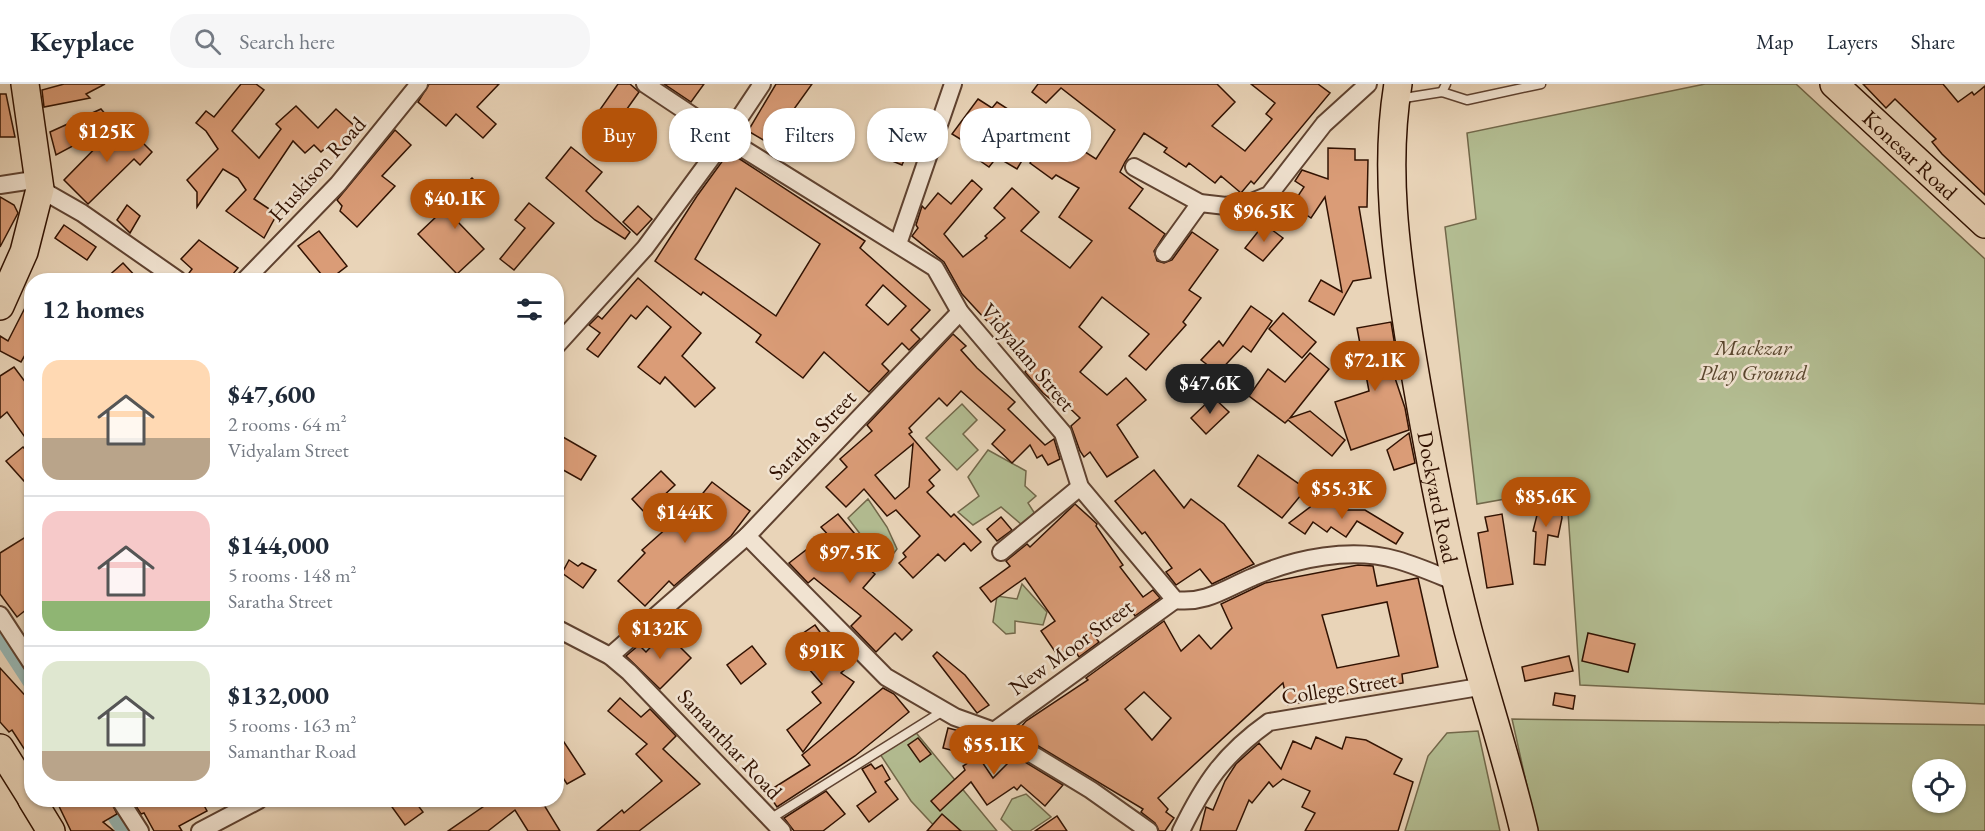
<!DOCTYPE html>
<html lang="en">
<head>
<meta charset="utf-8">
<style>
  :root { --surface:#fff; --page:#f6f6f7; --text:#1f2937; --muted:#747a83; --line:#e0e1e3; --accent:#b45309 }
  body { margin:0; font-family:"EB Garamond",serif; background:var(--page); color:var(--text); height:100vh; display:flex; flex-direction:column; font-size:22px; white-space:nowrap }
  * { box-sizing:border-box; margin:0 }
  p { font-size:20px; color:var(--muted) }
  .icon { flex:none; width:33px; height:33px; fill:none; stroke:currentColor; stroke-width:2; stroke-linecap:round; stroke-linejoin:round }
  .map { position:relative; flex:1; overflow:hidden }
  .panel { position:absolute; left:24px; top:189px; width:540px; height:534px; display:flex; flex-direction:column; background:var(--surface); border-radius:24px; box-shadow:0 2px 4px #0004 }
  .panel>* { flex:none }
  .top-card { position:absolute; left:582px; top:24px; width:570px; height:54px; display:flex; gap:12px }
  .tools { position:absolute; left:1912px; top:675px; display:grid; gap:12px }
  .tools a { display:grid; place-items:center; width:54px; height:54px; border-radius:50%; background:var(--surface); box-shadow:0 2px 4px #0004; font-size:30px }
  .price { position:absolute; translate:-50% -51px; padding:0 14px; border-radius:21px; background:var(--accent); color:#fff; font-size:20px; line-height:39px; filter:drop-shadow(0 2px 3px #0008) }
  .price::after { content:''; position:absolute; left:50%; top:36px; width:18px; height:14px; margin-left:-9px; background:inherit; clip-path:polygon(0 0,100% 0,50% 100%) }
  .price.current { background:#222; color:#fff }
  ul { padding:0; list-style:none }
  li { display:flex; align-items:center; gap:18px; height:150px; padding:0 18px }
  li+li { border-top:2px solid var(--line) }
  li span { display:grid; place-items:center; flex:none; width:168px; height:120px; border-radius:18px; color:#555 }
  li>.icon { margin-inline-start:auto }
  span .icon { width:72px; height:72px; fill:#fffc; stroke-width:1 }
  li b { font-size:26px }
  h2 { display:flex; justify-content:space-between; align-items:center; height:72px; padding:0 18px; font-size:26px }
  .tag { padding:0 21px; border-radius:24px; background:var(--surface); box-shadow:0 2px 4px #0004; font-size:21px; line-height:54px }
  .tag.current { background:var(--accent); color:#fff }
  header { display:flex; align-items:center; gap:36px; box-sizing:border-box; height:84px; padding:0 30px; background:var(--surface); border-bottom:2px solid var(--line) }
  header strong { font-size:28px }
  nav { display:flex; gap:33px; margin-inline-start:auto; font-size:21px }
  .search { width:420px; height:54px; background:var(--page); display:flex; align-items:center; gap:15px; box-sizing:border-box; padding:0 21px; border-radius:24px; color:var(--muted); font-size:22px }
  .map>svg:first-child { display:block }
  .green { fill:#b3bd92; stroke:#72684a; stroke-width:1.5; fill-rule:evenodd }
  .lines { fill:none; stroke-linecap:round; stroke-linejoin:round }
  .canal { stroke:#98b7b4; stroke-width:18 }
  .building { fill:#da9c77; stroke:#311202; stroke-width:1.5; fill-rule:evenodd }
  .service-casing { stroke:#5f4230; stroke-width:11 }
  .minor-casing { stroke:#5f4230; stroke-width:20 }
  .primary-casing { stroke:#311202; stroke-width:30 }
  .service { stroke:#f1e3d1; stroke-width:8 }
  .minor { stroke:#f1e3d1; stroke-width:16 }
  .primary { stroke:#e9d4b8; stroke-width:27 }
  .labels { text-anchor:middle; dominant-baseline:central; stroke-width:5; stroke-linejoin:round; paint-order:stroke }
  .street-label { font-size:22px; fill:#311202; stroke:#f1e3d1 }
  .park-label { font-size:22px; font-style:italic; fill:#58452d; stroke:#f1e3d1 }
</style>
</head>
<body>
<header>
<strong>Keyplace</strong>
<div class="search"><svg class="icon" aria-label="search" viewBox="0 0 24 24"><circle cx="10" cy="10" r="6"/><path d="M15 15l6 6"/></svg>Search here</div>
<nav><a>Map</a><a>Layers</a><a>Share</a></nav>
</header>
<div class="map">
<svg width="1985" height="747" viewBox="0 0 1985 747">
  <rect width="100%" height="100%" fill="#e9d4b8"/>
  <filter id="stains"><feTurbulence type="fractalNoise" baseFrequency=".00333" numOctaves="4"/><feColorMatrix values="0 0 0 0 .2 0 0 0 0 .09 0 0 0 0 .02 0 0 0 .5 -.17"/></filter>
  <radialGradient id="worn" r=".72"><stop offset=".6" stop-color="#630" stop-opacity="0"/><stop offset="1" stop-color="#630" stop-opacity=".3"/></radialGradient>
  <!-- green -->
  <g class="green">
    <polygon points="1705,0 1796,0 1985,175 1985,620 1580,601 1567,414 1562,405 1477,420 1445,143 1476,135 1467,49"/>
    <polygon points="962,320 977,336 963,350 978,366 957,386 926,354"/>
    <polygon points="988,366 1026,387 1025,402 1036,412 1028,419 1037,433 1022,441 1001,423 973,441 958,428 979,412 968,393"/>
    <polygon points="868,415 887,443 897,465 883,484 864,471 855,477 850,469 864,455 848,434"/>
    <polygon points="1022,500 1047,528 1043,541 1015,537 1015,549 1006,550 993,538 997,512 1017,515"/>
    <path d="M1512,635L1985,641V747H1537ZM1923,686H1956V718H1923Z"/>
    <polygon points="913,645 997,747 939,747 911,717 878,667"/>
    <polygon points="1478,647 1500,747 1405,747 1428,672 1447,649"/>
    <polygon points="1026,710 1051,733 1030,747 1013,747 1001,735 1012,715"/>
  </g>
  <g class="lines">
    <!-- canal -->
    <g class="canal">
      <polyline points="0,549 32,598"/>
      <polyline points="106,716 126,747"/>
    </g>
  </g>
  <!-- building -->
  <g class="building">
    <polygon points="64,0 105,0 86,10 90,14 44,23 42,6"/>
    <polygon points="241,0 256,0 264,6 232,47 259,74 281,45 276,40 296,22 318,44 336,25 360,47 342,67 332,58 321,68 314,61 305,69 293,57 254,115 277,130 264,154 226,127 246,106 238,94 223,85 197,123 197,108 187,96 218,65 206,47 196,39 206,27 214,33"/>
    <polygon points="429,0 499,0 477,23 496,40 483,54 456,30 446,42 418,18"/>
    <polygon points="618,0 630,0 639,8 617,39 599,27"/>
    <polygon points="664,0 704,0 691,18"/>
    <polygon points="776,0 812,0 794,25 804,30 782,67 748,47"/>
    <polygon points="1038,0 1217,0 1235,18 1212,42 1245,67 1272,35 1266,30 1275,19 1251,0 1318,0 1330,9 1254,100 1251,97 1241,109 1221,92 1215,99 1189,79 1186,83 1164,68 1167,64 1144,49 1125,78 1120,88 1143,105 1129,124 1165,150 1154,167 1157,177 1164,179 1172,176 1192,148 1218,166 1189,206 1201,214 1183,238 1186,241 1146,286 1129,272 1149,250 1102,213 1079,243 1102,263 1080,288 1107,311 1126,294 1146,316 1117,341 1138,373 1107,393 1090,368 1084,373 1080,367 1071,342 1080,334 1058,313 1054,318 1043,309 1025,288 1034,278 986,236 962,210 944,178 912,152 918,144 916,141 922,122 925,125 938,109 951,120 972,96 982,105 944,150 963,173 987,154 985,152 1005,134 994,124 1012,104 1039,128 1021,147 1070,184 1092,157 1059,133 1079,104 1056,91 1052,95 1030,79 1043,58 1069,73 1076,62 1096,75 1115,46 1061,4 1046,19 1032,8"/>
    <polygon points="1863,0 1943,0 1958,18 1972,8 1974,11 1985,2 1985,111 1942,70 1932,58 1936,55 1895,15 1886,24"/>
    <polygon points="0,10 6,10 15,53 0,53"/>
    <polygon points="978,15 992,24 997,18 1014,29 998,52 1026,70 1017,85 997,73 989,83 976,74 980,67 952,50"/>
    <polygon points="101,25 114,40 56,71 50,48"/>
    <polygon points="117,42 121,47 126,42 152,68 140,81 134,75 88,120 64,96"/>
    <polygon points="890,45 913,55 902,81 878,71"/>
    <polygon points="395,46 411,61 382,92 395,102 357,143 340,127 342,122 337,116"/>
    <polygon points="571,63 602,88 586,107 630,148 625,155 595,136 546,94"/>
    <polygon points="1328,64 1355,65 1355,76 1368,76 1367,123 1359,123 1371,194 1353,197 1334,231 1309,217 1321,196 1342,208 1325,113 1311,134 1292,121 1304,103 1295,97 1302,86 1328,95"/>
    <path d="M729,68L865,157L860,164L930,226L911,246L920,255L909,266L902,259L882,280L889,287L869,308L824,268L803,294L756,258L761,251L703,208L701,211L655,177L697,112ZM736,104L820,160L776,232L695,175ZM883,201L906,222L888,241L866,221Z"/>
    <polygon points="472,94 486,108 457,137 484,165 457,190 418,150 457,113 454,110"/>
    <polygon points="0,113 14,121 18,129 0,163"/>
    <polygon points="529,119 554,139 514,186 500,175 525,144 515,136"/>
    <polygon points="127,121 140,132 130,149 117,136"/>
    <polygon points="638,122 652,135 637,151 623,138"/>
    <polygon points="1264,140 1283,154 1263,177 1245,164"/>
    <polygon points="64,141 96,163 87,176 55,154"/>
    <polygon points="319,147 347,182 329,196 326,196 298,162"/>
    <polygon points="199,156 238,184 228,196 198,196 189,189 192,185 181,175"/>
    <polygon points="123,179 139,196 104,196"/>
    <polygon points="638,194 701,249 682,272 715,304 695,323 665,293 660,300 638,283 671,243 647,222 636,235 631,231 598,273 587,265 600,249 589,241 598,232 602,235"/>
    <polygon points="32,210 32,259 21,278 0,267 0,252 8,257"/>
    <polygon points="1251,222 1272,237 1251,268 1243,262 1218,289 1201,276 1219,257 1223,262"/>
    <polygon points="1283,229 1316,258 1302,274 1269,245"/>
    <polygon points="1391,238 1398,281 1391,282 1405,324 1409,346 1351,366 1335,318 1369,307 1357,244"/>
    <path d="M953,250L966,262L961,266L977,284L1015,318L1008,325L1045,361L1054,355L1060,375L1048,381L1042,371L1037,374L1030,361L1012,379L992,360L1005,346L961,307L947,322L939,314L909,344L912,348L909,350L940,386L929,396L934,402L927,408L951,433L954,430L981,458L971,467L964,459L945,477L938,470L913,494L899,479L906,473L903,469L920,452L896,426L887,432L864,405L846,423L826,403L847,383L840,375L872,347L867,341ZM913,360L909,403L895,415L875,391Z"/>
    <polygon points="1310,269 1329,285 1290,334 1310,327 1345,356 1332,372 1288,336 1285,339 1249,312 1268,285 1285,298"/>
    <polygon points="14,283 32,307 32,363 7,328 0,334 0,292"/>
    <polygon points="1213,313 1229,328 1206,350 1191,334"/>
    <polygon points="556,349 596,372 581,396 556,382"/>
    <polygon points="1409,349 1415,379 1394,386 1387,366"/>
    <polygon points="23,363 32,373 32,406 6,377"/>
    <polygon points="1258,371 1306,405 1282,434 1238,402"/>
    <polygon points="1154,386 1184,424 1191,415 1224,440 1254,480 1212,500 1200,485 1176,501 1166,488 1172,484 1145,448 1142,450 1115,417"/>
    <polygon points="661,387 675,401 645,429 632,415"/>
    <polygon points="712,398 750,427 731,452 674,502 669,497 645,522 618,497 645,469 642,466 695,419"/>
    <polygon points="1326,411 1346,426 1365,426 1403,449 1396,460 1357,437 1346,453 1331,443 1327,448 1313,438 1305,450 1289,439"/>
    <polygon points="1559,415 1562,434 1558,453 1548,451 1545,481 1534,480 1536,448 1533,447 1540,419"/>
    <polygon points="1075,420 1097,440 1096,442 1123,481 1120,483 1143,513 1153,506 1160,514 1135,532 1127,519 1091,548 1099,558 1079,573 1072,562 1058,572 1041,547 1055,537 1025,494 991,518 980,504 1010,482 1006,477 1027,460 1030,463"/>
    <polygon points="838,430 860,456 846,467 875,490 863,504 912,546 902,556 895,549 876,568 851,542 861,532 814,494 808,499 789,479 806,466 809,469 831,454 821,443"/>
    <polygon points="1502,430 1513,500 1487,504 1478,449 1488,447 1485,433"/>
    <polygon points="1001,433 1012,446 997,457 987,445"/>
    <polygon points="32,449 32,521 17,533 0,510 0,469"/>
    <polygon points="569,476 578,482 582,479 596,486 583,504 562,489"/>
    <path d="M1358,481L1373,482L1377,502L1418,494L1438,583L1402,590L1403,599L1288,621L1283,599L1158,714L1168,725L1166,728L1174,734L1165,747H1159L1155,739L1141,728L1143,725L1030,657L1033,654L1020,644L1026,637L1088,596L1086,594L1164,537L1181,567L1199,551L1211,565L1232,544L1221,520L1265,499ZM1387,518L1399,572L1337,584L1322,531ZM1144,608L1171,634L1152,656L1125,625Z"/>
    <polygon points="815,541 825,555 828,553 834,560 836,557 855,576 841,589 854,598 803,668 787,646 821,619 812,608 822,600 801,576 811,567 799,552"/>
    <polygon points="665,548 691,574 660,605 626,572 639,561 646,568"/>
    <polygon points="1588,549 1635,560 1628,588 1582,577"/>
    <polygon points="752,562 766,580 741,600 727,581"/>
    <polygon points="937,568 965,591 989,621 977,629 933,572"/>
    <polygon points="1569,572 1573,587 1525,597 1522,583"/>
    <polygon points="0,584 32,619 32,677 12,646 9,648 0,638"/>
    <polygon points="883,604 894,610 909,628 855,672 777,723 767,708 810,681 802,671"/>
    <polygon points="1555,609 1575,612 1573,625 1553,621"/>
    <polygon points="620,614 641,633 650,625 676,652 663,665 700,700 639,747 597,747 622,726 624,729 662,697 636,670 647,660 608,627"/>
    <polygon points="948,644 971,650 969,659 993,694 1015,672 1063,701 1045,722 1021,701 1017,706 1014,703 987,721 971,698 940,727 931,717 965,686 963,682 977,673 943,664"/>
    <polygon points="556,646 585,690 567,700 556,683"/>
    <polygon points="1316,653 1342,665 1346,653 1366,656 1402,675 1394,690 1413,698 1398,747 1305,747 1315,729 1302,723 1310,707 1283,695 1273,703 1269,698 1252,719 1249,716 1236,747 1200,747 1206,723 1213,726 1225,697 1236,680 1259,659 1281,685 1293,657 1311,665"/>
    <polygon points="918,654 931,670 920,678 908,661"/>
    <polygon points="871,680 875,685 882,681 890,695 885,698 898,715 869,738 857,722 876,708 862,685"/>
    <polygon points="826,707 845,730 823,747 794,747 784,734"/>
    <polygon points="56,716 110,716 117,730 103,738 114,747 71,747"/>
    <polygon points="132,716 201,716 207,727 179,742 182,747 154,747 144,729 141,730"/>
    <polygon points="403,716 414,716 423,728 405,741 392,723"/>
    <polygon points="493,716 541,716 560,747 528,747 515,726 488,747 448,747"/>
    <polygon points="942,730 961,747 927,747"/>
    <polygon points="1057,732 1067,747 1035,747"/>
  </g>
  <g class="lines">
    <defs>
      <g id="service">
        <polyline points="1442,8 1446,0"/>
        <polyline points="1398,15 1442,8 1467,16 1541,0"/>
        <polyline points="770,735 943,627"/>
      </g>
      <g id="minor">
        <path d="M645,0L726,54L935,184L960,228L1063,349L1080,403L1175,516C1206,520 1226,504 1253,493C1296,474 1351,463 1397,476C1418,482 1438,491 1458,499"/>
        <polyline points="1134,83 1200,119 1226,122 1252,118 1269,111 1324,40 1368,0"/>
        <polyline points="0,101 40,95"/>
        <polyline points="40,105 82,129 178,196"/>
        <polyline points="898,160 953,0"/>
        <polyline points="1164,169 1200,119"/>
        <polyline points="245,196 338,100 419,0"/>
        <polyline points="556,262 645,164 726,54 762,0"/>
        <polyline points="747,452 886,593 955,633 994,647 1091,706 1149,747"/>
        <polyline points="1001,468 1080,403"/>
        <polyline points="0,531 32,580"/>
        <polyline points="556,544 610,572 629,588 782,747"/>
        <polyline points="610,572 747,452 960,228"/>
        <polyline points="994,647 1175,516"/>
        <polyline points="120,716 140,747"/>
        <polyline points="200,747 259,716"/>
        <path d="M1181,747C1205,698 1224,670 1269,638L1485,602"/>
      </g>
      <g id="primary">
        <path id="s1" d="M1398,0C1384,84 1396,169 1409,253C1425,351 1443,450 1468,546C1486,613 1508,679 1524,747"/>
        <path id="s2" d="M1834,0L1985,140"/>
        <polyline points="0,222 24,168 40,105 25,0"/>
        <polyline points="0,664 32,715"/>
        <polyline points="32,716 51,747"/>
      </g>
    </defs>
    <!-- service casing -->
    <use href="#service" class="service-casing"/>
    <!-- minor casing -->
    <use href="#minor" class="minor-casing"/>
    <!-- primary casing -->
    <use href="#primary" class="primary-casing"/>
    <!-- service -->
    <use href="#service" class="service"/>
    <!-- minor -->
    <use href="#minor" class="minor"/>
    <!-- primary -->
    <use href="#primary" class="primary"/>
  </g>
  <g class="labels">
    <!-- street labels -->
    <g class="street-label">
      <text stroke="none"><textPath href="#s2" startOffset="104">Konesar Road</textPath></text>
      <text transform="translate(317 85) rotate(-48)">Huskison Road</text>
      <text transform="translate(1028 273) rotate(50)">Vidyalam Street</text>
      <text transform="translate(812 351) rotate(-46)">Saratha Street</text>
      <text stroke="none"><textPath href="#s1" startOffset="417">Dockyard Road</textPath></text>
      <text transform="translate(1071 563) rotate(-36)">New Moor Street</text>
      <text transform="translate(1339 604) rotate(-9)">College Street</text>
      <text transform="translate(730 660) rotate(47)">Samanthar Road</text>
    </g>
    <!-- park labels -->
    <g class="park-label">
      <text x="1753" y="263">Mackzar<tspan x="1753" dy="25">Play Ground</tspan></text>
    </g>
  </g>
  <rect width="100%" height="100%" filter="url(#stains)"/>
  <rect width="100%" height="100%" fill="url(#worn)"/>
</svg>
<div class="tools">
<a><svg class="icon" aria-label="locate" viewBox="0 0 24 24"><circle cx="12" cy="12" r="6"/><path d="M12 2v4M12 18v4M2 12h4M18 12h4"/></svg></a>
</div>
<b class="price" style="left:107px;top:79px">$125K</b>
<b class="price" style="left:455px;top:146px">$40.1K</b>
<b class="price" style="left:1264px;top:159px">$96.5K</b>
<b class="price" style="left:1375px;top:308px">$72.1K</b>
<b class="price current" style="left:1210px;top:331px">$47.6K</b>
<b class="price" style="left:1342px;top:436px">$55.3K</b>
<b class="price" style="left:1546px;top:444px">$85.6K</b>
<b class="price" style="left:685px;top:460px">$144K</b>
<b class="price" style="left:850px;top:500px">$97.5K</b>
<b class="price" style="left:660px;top:576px">$132K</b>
<b class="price" style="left:822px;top:599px">$91K</b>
<b class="price" style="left:994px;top:692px">$55.1K</b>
<div class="top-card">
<a class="tag current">Buy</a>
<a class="tag">Rent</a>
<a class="tag">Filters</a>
<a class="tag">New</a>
<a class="tag">Apartment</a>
</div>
<section class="panel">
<h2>12 homes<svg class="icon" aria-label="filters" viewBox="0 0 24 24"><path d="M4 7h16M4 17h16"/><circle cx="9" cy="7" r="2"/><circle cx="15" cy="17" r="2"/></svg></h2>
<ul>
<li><span style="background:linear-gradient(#ffd9b3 65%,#b9a48a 0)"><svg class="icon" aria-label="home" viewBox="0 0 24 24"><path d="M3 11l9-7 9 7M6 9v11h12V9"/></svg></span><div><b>$47,600</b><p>2 rooms · 64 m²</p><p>Vidyalam Street</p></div></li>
<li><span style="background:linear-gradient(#f6c9c9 75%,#8fb573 0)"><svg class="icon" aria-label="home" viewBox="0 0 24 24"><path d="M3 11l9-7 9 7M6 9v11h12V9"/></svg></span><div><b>$144,000</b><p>5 rooms · 148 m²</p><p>Saratha Street</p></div></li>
<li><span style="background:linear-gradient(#dfe7d0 75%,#b9a48a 0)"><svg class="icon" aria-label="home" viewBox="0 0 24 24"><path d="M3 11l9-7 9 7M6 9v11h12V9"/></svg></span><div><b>$132,000</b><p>5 rooms · 163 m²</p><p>Samanthar Road</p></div></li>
</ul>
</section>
</div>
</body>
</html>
